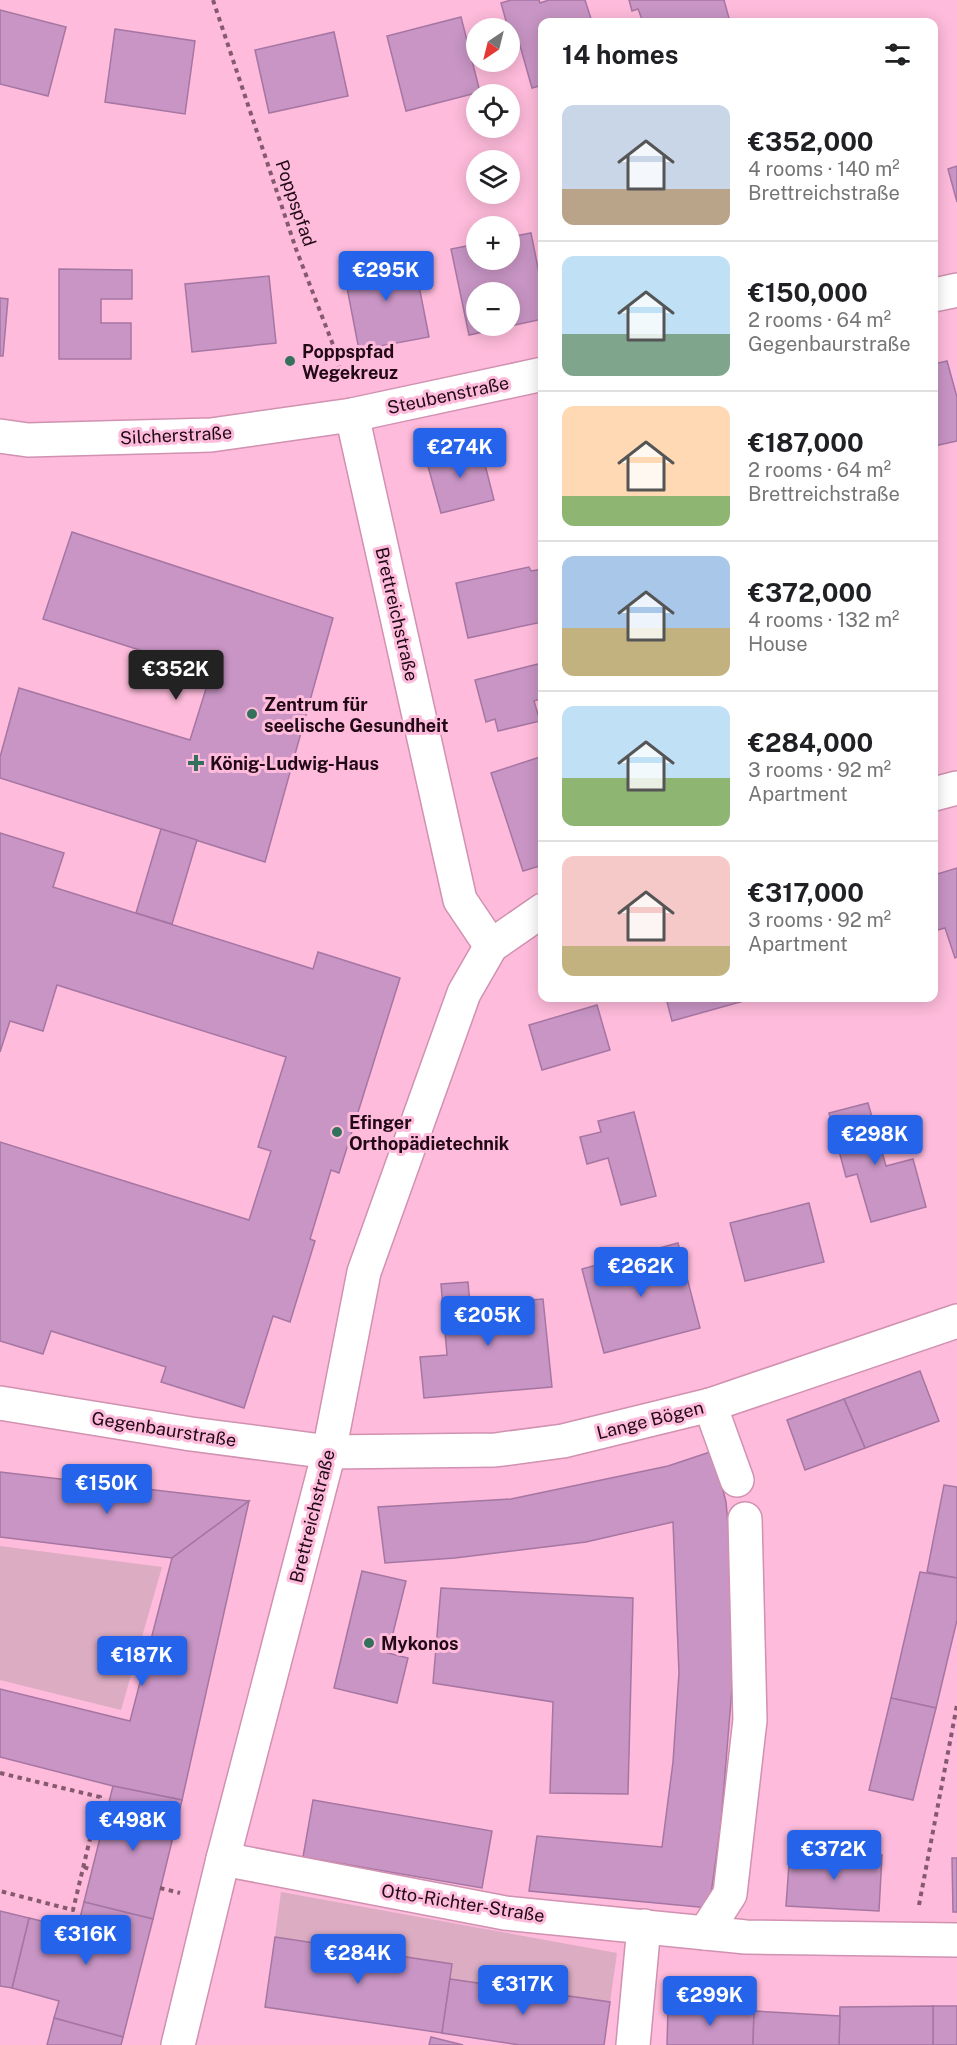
<!DOCTYPE html>
<html lang="en">
<head>
<meta charset="utf-8">
<style>
  :root { --surface:#fff; --page:#f6f6f6; --text:#202124; --muted:#757577; --line:#e0e0e0; --accent:#2563eb }
  body { margin:0; font-family:"Public Sans",sans-serif; background:var(--page); color:var(--text); height:100vh; display:flex; flex-direction:column; font-size:22px; white-space:nowrap }
  * { box-sizing:border-box; margin:0 }
  p { font-size:20px; color:var(--muted) }
  .icon { flex:none; width:33px; height:33px; fill:none; stroke:currentColor; stroke-width:2; stroke-linecap:round; stroke-linejoin:round }
  .map { position:relative; flex:1; overflow:hidden }
  .sheet { position:absolute; left:538px; top:18px; width:400px; height:984px; display:flex; flex-direction:column; background:var(--surface); border-radius:12px; box-shadow:0 3px 15px #0003 }
  .sheet>* { flex:none }
  .needle { width:39px; rotate:215deg }
  .tools { position:absolute; left:466px; top:18px; display:grid; gap:12px }
  .tools a { display:grid; place-items:center; width:54px; height:54px; border-radius:50%; background:var(--surface); box-shadow:0 3px 15px #0003; font-size:30px }
  .price { position:absolute; translate:-50% -51px; padding:0 14px; border-radius:6px; background:var(--accent); color:#fff; font-size:20px; line-height:39px; filter:drop-shadow(0 2px 3px #0008) }
  .price::after { content:''; position:absolute; left:50%; top:36px; width:18px; height:14px; margin-left:-9px; background:inherit; clip-path:polygon(0 0,100% 0,50% 100%) }
  .price.current { background:#222; color:#fff }
  ul { padding:0; list-style:none }
  li { display:flex; align-items:center; gap:18px; height:150px; padding:0 24px }
  li+li { border-top:2px solid var(--line) }
  li span { display:grid; place-items:center; flex:none; width:168px; height:120px; border-radius:12px; color:#555 }
  li>.icon { margin-inline-start:auto }
  span .icon { width:72px; height:72px; fill:#fffc; stroke-width:1 }
  li b { font-size:26px }
  h2 { display:flex; justify-content:space-between; align-items:center; height:72px; padding:0 24px; font-size:26px }
  .map>svg:first-child { display:block }
  .green { fill:#dbacc2 }
  .building { fill:#c895c4; stroke:#a676a3; stroke-width:1.5; fill-rule:evenodd }
  .lines { fill:none; stroke-linecap:round; stroke-linejoin:round }
  .minor-casing { stroke:#d191b0; stroke-width:36 }
  .path { stroke:#855a70; stroke-width:4; stroke-dasharray:4.5 4.5; stroke-linecap:butt }
  .minor { stroke:#fff; stroke-width:33 }
  .poi-dot { fill:#34715c; stroke:#febbdb; stroke-width:2 }
  .labels { text-anchor:middle; dominant-baseline:central; stroke-width:6; stroke-linejoin:round; paint-order:stroke }
  .street-label { font-size:18px; fill:#210a16; stroke:#febbdb }
  .poi-label { font-size:18px; font-weight:bold; fill:#210a16; stroke:#febbdb; text-anchor:start }
</style>
</head>
<body>
<div class="map">
<svg width="957" height="2045" viewBox="0 0 957 2045">
  <rect width="100%" height="100%" fill="#febbdb"/>
  <!-- green -->
  <g class="green">
    <polygon points="0,1546 162,1567 121,1710 0,1680"/>
    <polygon points="281,1892 617,1953 610,2002 450,1979 275,1937"/>
  </g>
  <!-- building -->
  <g class="building">
    <polygon points="511,0 539,0 540,3 549,0 585,0 592,22 543,22 543,85 532,88 517,35 510,36 510,28 508,28 501,3"/>
    <polygon points="629,0 724,0 730,22 643,22 638,9 632,11"/>
    <polygon points="0,10 66,27 48,96 0,84"/>
    <polygon points="461,17 480,92 406,111 387,36"/>
    <polygon points="115,29 195,41 185,114 105,102"/>
    <polygon points="334,32 348,96 269,113 255,50"/>
    <polygon points="957,166 957,202 948,169"/>
    <path d="M531,233L543,293V319L469,335L451,249L477,244V260H510V237ZM477,292H510V326H477Z"/>
    <polygon points="413,255 429,337 359,350 343,267"/>
    <polygon points="59,269 132,270 132,299 101,299 101,323 131,323 131,359 59,359"/>
    <polygon points="269,276 276,343 192,352 185,284"/>
    <polygon points="0,298 8,299 3,356 0,356"/>
    <polygon points="947,361 957,397 957,441 934,446 934,364"/>
    <polygon points="480,445 494,500 441,513 426,459"/>
    <polygon points="72,532 333,618 265,862 0,778 0,757 19,688 190,740 211,673 43,619"/>
    <polygon points="529,567 531,571 543,569 543,616 541,616 542,622 468,638 456,583"/>
    <polygon points="542,663 543,698 534,701 540,721 498,731 495,719 486,722 475,680"/>
    <polygon points="543,756 543,865 523,871 491,773"/>
    <polygon points="161,829 197,840 172,924 136,913"/>
    <polygon points="0,833 64,853 53,887 313,969 318,952 400,978 339,1173 331,1170 310,1239 315,1241 290,1322 273,1316 244,1408 161,1382 166,1367 51,1331 43,1354 0,1341 0,1142 249,1220 271,1151 258,1147 286,1057 57,985 43,1031 10,1021 0,1052"/>
    <polygon points="957,868 957,957 955,958 945,928 934,931 934,875"/>
    <polygon points="666,998 751,998 751,999 672,1021"/>
    <polygon points="597,1005 610,1050 542,1070 529,1025"/>
    <polygon points="868,1103 886,1166 913,1159 926,1207 871,1222 857,1174 846,1177 829,1113"/>
    <polygon points="634,1112 656,1196 621,1205 608,1158 587,1164 580,1137 601,1132 598,1121"/>
    <polygon points="809,1203 824,1262 745,1281 730,1223"/>
    <polygon points="678,1243 700,1328 604,1353 582,1269"/>
    <polygon points="468,1282 470,1305 543,1299 552,1387 424,1398 420,1357 447,1355 441,1284"/>
    <polygon points="920,1371 939,1421 865,1448 844,1399"/>
    <polygon points="844,1399 865,1448 805,1470 787,1420"/>
    <polygon points="713,1451 726,1502 733,1579 732,1688 721,1823 709,1908 529,1891 537,1836 662,1847 673,1762 679,1673 673,1522 586,1542 455,1558 385,1563 378,1507 511,1499 668,1466"/>
    <polygon points="0,1472 69,1480 249,1501 172,1558 0,1537"/>
    <polygon points="944,1485 957,1487 957,1578 927,1572"/>
    <polygon points="249,1501 182,1800 113,1786 0,1757 0,1689 130,1721 172,1558"/>
    <polygon points="362,1571 406,1581 388,1653 408,1658 397,1703 334,1688"/>
    <polygon points="920,1572 957,1578 957,1620 936,1708 891,1698"/>
    <polygon points="441,1588 633,1598 628,1794 550,1793 553,1702 433,1683"/>
    <polygon points="891,1698 936,1708 913,1800 869,1790"/>
    <polygon points="113,1786 182,1800 153,1919 84,1902"/>
    <polygon points="313,1800 492,1831 482,1888 303,1857"/>
    <polygon points="790,1850 882,1855 879,1911 786,1906"/>
    <polygon points="952,1858 957,1858 957,1912 953,1912"/>
    <polygon points="84,1902 153,1919 123,2037 54,2018 59,2001 12,1988 29,1918 77,1930"/>
    <polygon points="0,1911 29,1918 12,1988 0,1986"/>
    <polygon points="275,1937 452,1964 442,2033 265,2007"/>
    <polygon points="450,1979 610,2002 604,2045 520,2045 442,2033"/>
    <rect x="933" y="2006" width="24" height="39"/>
    <polygon points="933,2006 933,2045 839,2045 840,2007"/>
    <polygon points="668,2007 754,2011 753,2045 667,2045"/>
    <polygon points="754,2011 840,2016 839,2045 753,2045"/>
    <polygon points="54,2018 123,2037 121,2045 47,2045"/>
    <polygon points="431,2037 463,2045 429,2045"/>
  </g>
  <g class="lines">
    <defs>
      <g id="minor">
        <polyline points="934,295 957,290"/>
        <polyline points="352,415 460,900 491,946"/>
        <polyline points="0,436 28,440 211,435 352,415 543,374"/>
        <polyline points="934,794 957,788"/>
        <polyline points="0,1403 191,1434 329,1452 495,1450 563,1441 710,1405 957,1321"/>
        <polyline points="710,1405 737,1480"/>
        <polyline points="223,1859 505,1913 746,1937 957,1940"/>
        <polyline points="705,1933 730,1894 750,1720 745,1519"/>
        <polyline points="178,2045 223,1859 329,1452 364,1272 464,993 491,946 543,910"/>
        <polyline points="633,2045 644,1926"/>
      </g>
    </defs>
    <!-- minor casing -->
    <use href="#minor" class="minor-casing"/>
    <!-- path -->
    <g class="path">
      <polyline points="213,0 296,249 335,350 343,382"/>
      <polyline points="0,1773 100,1797 73,1910 0,1891"/>
      <polyline points="84,1867 92,1870"/>
      <polyline points="160,1888 180,1893"/>
      <polyline points="919,1905 957,1705"/>
    </g>
    <!-- minor -->
    <use href="#minor" class="minor"/>
  </g>
  <!-- markers -->
  <g class="poi-dot">
    <circle cx="290" cy="361" r="6"/>
    <circle cx="252" cy="714" r="6"/>
    <path d="M193 754h6v6h6v6h-6v6h-6v-6h-6v-6h6z"/>
    <circle cx="337" cy="1132" r="6"/>
    <circle cx="369" cy="1643" r="6"/>
  </g>
  <g class="labels">
    <!-- street labels -->
    <g class="street-label">
      <text transform="translate(296 203) rotate(71)">Poppspfad</text>
      <text transform="translate(448 395) rotate(-12)">Steubenstraße</text>
      <text transform="translate(176 435) rotate(-3)">Silcherstraße</text>
      <text transform="translate(397 614) rotate(77)">Brettreichstraße</text>
      <text transform="translate(650 1420) rotate(-14)">Lange Bögen</text>
      <text transform="translate(164 1429) rotate(9)">Gegenbaurstraße</text>
      <text transform="translate(312 1516) rotate(-76)">Brettreichstraße</text>
      <text transform="translate(463 1903) rotate(9)">Otto-Richter-Straße</text>
    </g>
    <!-- poi labels -->
    <g class="poi-label">
      <text x="302" y="351">Poppspfad<tspan x="302" dy="21">Wegekreuz</tspan></text>
      <text x="264" y="704">Zentrum für<tspan x="264" dy="21">seelische Gesundheit</tspan></text>
      <text x="210" y="763">König-Ludwig-Haus</text>
      <text x="349" y="1122">Efinger<tspan x="349" dy="21">Orthopädietechnik</tspan></text>
      <text x="381" y="1643">Mykonos</text>
    </g>
  </g>
</svg>
<div class="tools">
<a><svg class="needle" viewBox="-14 -14 28 28"><path d="M0-13l5 13h-10z" fill="#e53935"/><path d="M0 13l5-13h-10z" fill="#757577"/></svg></a>
<a><svg class="icon" aria-label="locate" viewBox="0 0 24 24"><circle cx="12" cy="12" r="6"/><path d="M12 2v4M12 18v4M2 12h4M18 12h4"/></svg></a>
<a><svg class="icon" aria-label="layers" viewBox="0 0 24 24"><path d="M12 4l9 5-9 5-9-5zM3 14l9 5 9-5"/></svg></a>
<a>+</a>
<a>−</a>
</div>
<b class="price" style="left:386px;top:302px">€295K</b>
<b class="price" style="left:460px;top:479px">€274K</b>
<b class="price current" style="left:176px;top:701px">€352K</b>
<b class="price" style="left:875px;top:1166px">€298K</b>
<b class="price" style="left:641px;top:1298px">€262K</b>
<b class="price" style="left:488px;top:1347px">€205K</b>
<b class="price" style="left:107px;top:1515px">€150K</b>
<b class="price" style="left:142px;top:1687px">€187K</b>
<b class="price" style="left:133px;top:1852px">€498K</b>
<b class="price" style="left:834px;top:1881px">€372K</b>
<b class="price" style="left:86px;top:1966px">€316K</b>
<b class="price" style="left:358px;top:1985px">€284K</b>
<b class="price" style="left:523px;top:2016px">€317K</b>
<b class="price" style="left:710px;top:2027px">€299K</b>
<section class="sheet">
<h2>14 homes<svg class="icon" aria-label="filters" viewBox="0 0 24 24"><path d="M4 7h16M4 17h16"/><circle cx="9" cy="7" r="2"/><circle cx="15" cy="17" r="2"/></svg></h2>
<ul>
<li><span style="background:linear-gradient(#c9d6e8 70%,#b9a48a 0)"><svg class="icon" aria-label="home" viewBox="0 0 24 24"><path d="M3 11l9-7 9 7M6 9v11h12V9"/></svg></span><div><b>€352,000</b><p>4 rooms · 140 m²</p><p>Brettreichstraße</p></div></li>
<li><span style="background:linear-gradient(#bfe0f5 65%,#7fa58c 0)"><svg class="icon" aria-label="home" viewBox="0 0 24 24"><path d="M3 11l9-7 9 7M6 9v11h12V9"/></svg></span><div><b>€150,000</b><p>2 rooms · 64 m²</p><p>Gegenbaurstraße</p></div></li>
<li><span style="background:linear-gradient(#ffd9b3 75%,#8fb573 0)"><svg class="icon" aria-label="home" viewBox="0 0 24 24"><path d="M3 11l9-7 9 7M6 9v11h12V9"/></svg></span><div><b>€187,000</b><p>2 rooms · 64 m²</p><p>Brettreichstraße</p></div></li>
<li><span style="background:linear-gradient(#a9c7e8 60%,#c2b280 0)"><svg class="icon" aria-label="home" viewBox="0 0 24 24"><path d="M3 11l9-7 9 7M6 9v11h12V9"/></svg></span><div><b>€372,000</b><p>4 rooms · 132 m²</p><p>House</p></div></li>
<li><span style="background:linear-gradient(#bfe0f5 60%,#8fb573 0)"><svg class="icon" aria-label="home" viewBox="0 0 24 24"><path d="M3 11l9-7 9 7M6 9v11h12V9"/></svg></span><div><b>€284,000</b><p>3 rooms · 92 m²</p><p>Apartment</p></div></li>
<li><span style="background:linear-gradient(#f6c9c9 75%,#c2b280 0)"><svg class="icon" aria-label="home" viewBox="0 0 24 24"><path d="M3 11l9-7 9 7M6 9v11h12V9"/></svg></span><div><b>€317,000</b><p>3 rooms · 92 m²</p><p>Apartment</p></div></li>
</ul>
</section>
</div>
</body>
</html>
